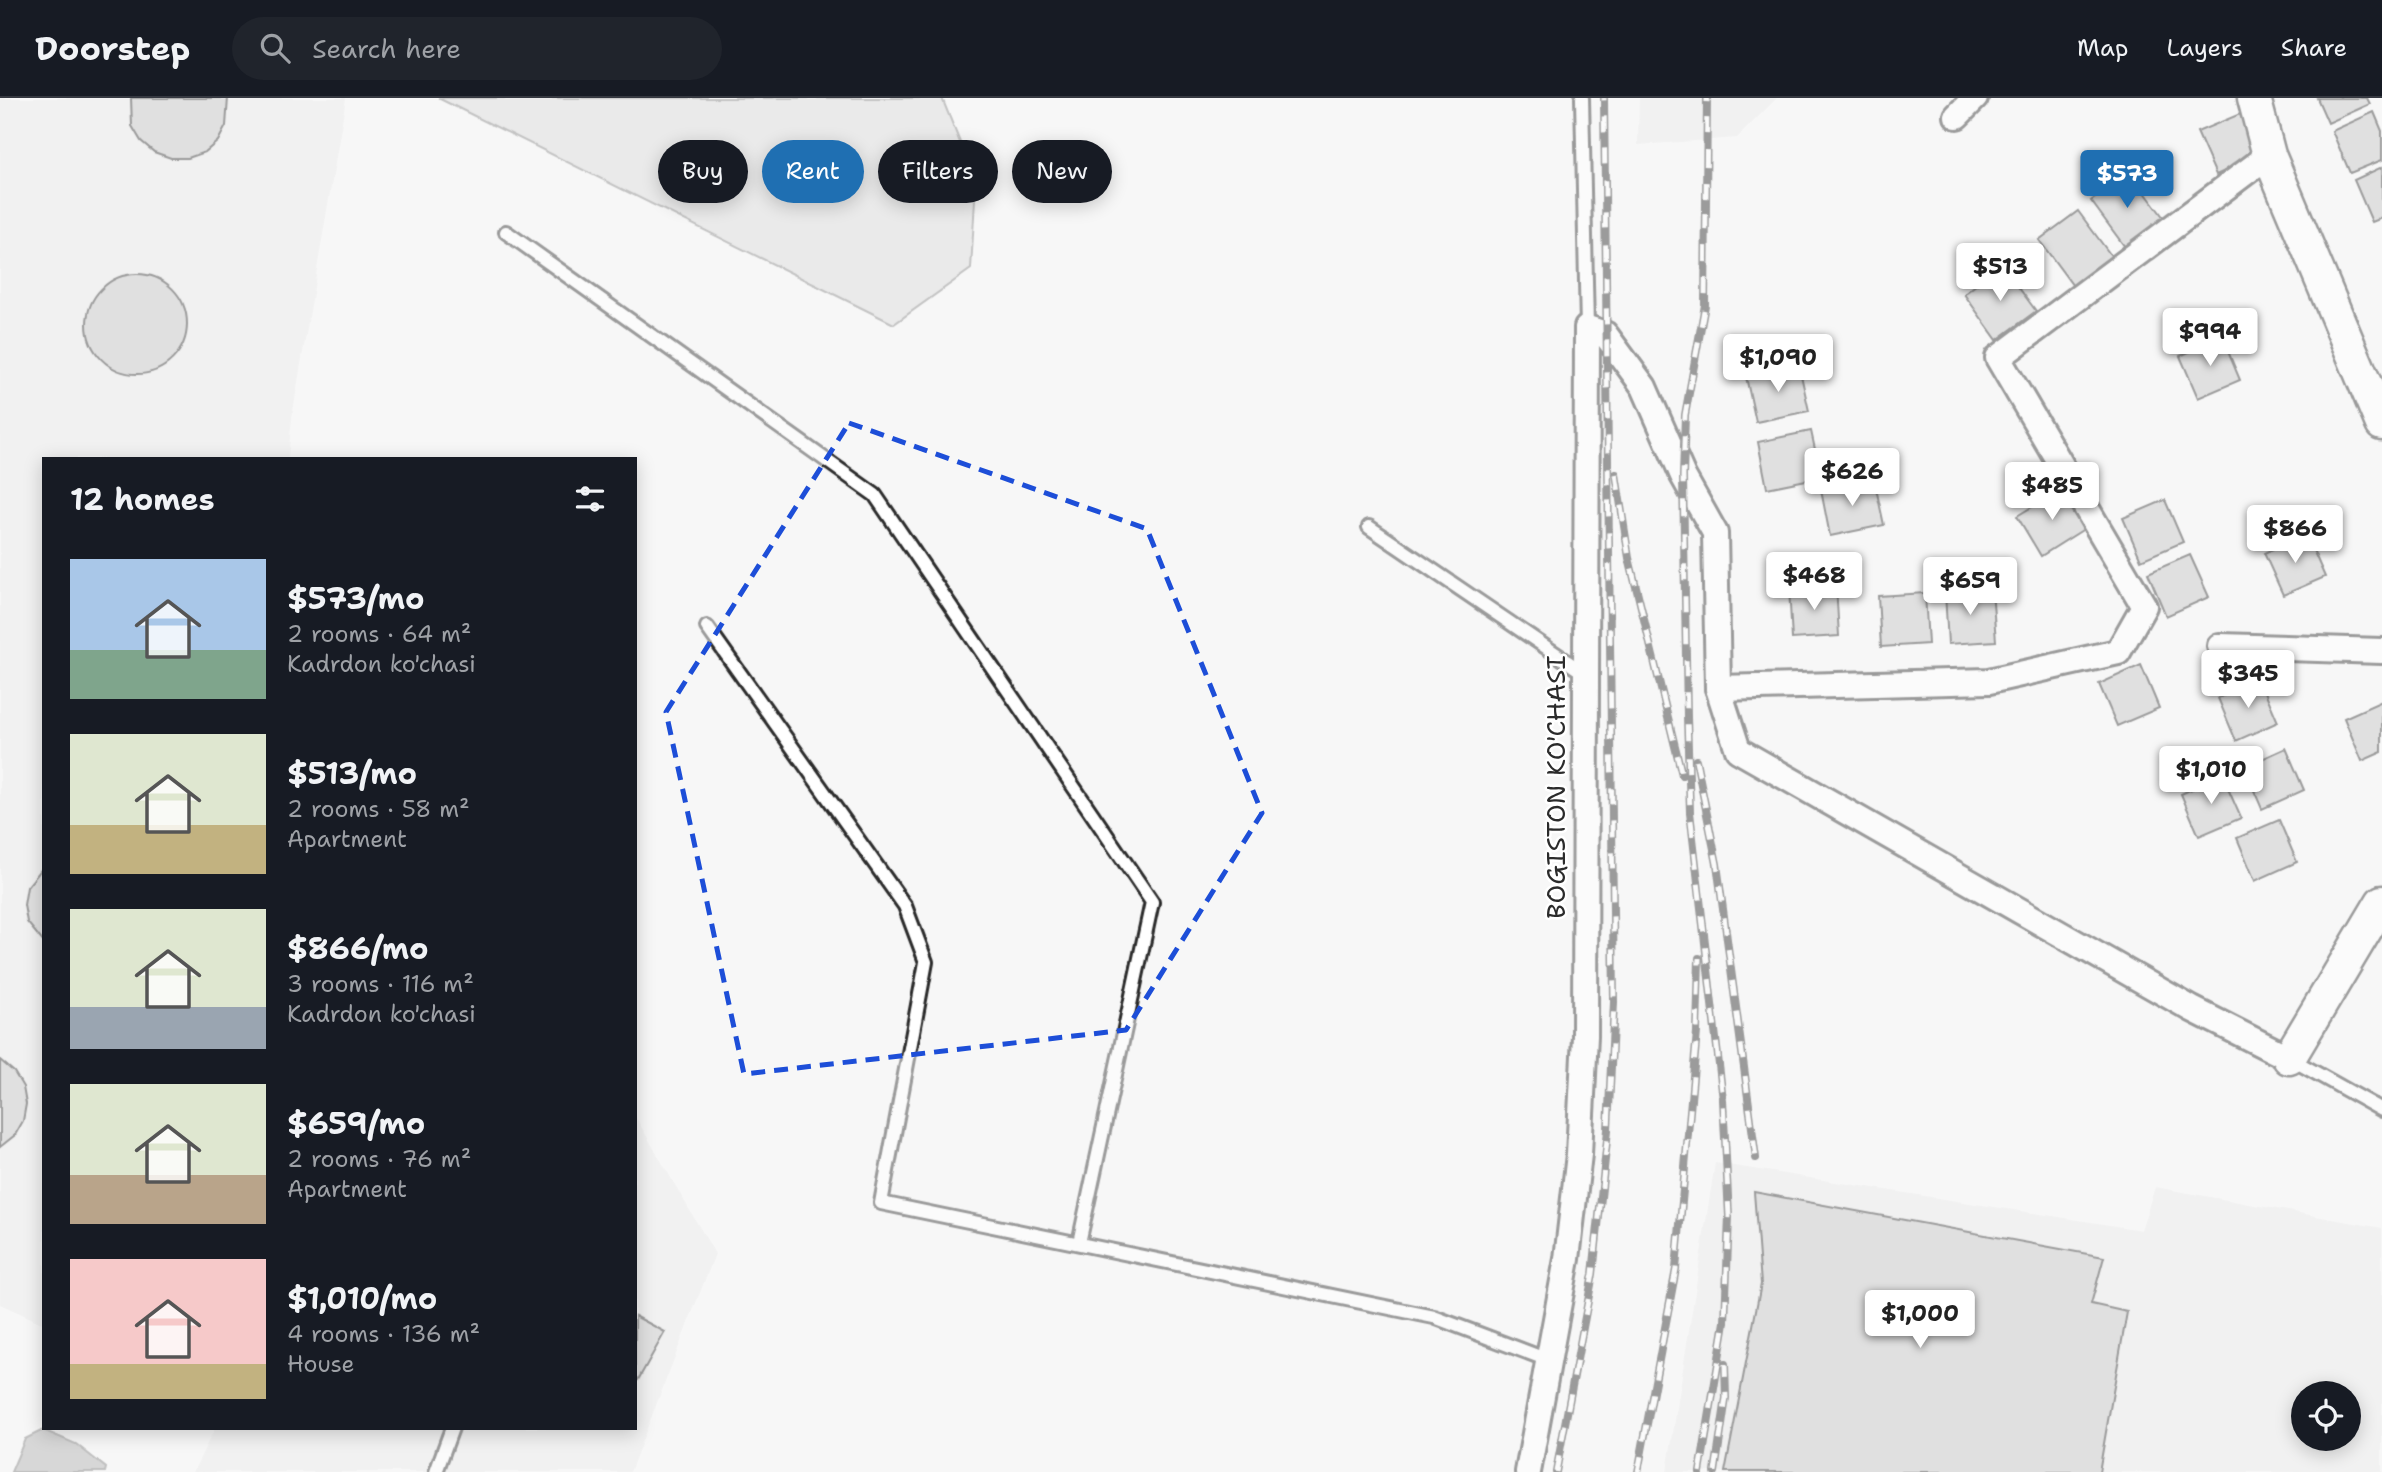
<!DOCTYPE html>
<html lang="en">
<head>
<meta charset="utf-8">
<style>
  :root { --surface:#171b24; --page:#20242c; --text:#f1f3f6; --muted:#9ea1a6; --line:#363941; --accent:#1f6fb2 }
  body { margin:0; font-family:"Shantell Sans",sans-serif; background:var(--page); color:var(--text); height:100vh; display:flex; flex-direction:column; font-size:26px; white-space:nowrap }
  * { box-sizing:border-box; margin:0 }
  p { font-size:23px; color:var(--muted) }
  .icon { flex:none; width:38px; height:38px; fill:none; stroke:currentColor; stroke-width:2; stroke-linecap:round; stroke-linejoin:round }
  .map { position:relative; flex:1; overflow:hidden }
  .sheet { position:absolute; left:42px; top:359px; width:595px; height:973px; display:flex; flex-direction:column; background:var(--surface); border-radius:0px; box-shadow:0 4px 18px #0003 }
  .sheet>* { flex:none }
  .hud { position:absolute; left:658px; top:42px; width:665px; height:63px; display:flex; gap:14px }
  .tools { position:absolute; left:2291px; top:1283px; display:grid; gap:14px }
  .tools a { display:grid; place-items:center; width:70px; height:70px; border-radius:50%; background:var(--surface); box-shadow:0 4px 18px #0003; font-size:35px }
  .price { position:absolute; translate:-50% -60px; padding:0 16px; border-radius:7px; background:#fff; color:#222; font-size:23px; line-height:46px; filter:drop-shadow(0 2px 4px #0008) }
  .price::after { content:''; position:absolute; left:50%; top:42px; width:21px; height:16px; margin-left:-10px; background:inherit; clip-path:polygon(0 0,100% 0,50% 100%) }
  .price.selected { background:var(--accent); color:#fff }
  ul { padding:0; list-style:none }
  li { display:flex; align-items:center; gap:21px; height:175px; padding:0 28px }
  li span { display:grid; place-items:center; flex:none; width:196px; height:140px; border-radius:0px; color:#555 }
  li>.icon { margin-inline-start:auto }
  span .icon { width:84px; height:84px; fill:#fffc; stroke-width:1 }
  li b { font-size:30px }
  h2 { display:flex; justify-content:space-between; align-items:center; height:84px; padding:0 28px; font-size:30px }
  .chip { padding:0 24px; border-radius:32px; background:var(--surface); box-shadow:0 4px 18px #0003; font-size:24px; line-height:63px }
  .chip.selected { background:var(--accent); color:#fff }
  header { display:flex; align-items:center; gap:42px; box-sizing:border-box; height:98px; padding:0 35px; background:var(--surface); border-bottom:2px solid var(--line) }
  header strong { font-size:33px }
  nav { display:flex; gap:38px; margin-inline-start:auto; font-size:24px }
  .search { width:490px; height:63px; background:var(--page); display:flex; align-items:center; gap:18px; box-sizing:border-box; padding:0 24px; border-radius:38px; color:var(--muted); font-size:26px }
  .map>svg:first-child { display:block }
  .built { fill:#e8e8e8; fill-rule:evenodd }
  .green { fill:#d9d9d9; stroke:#828282; stroke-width:2 }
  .water { fill:#b0b0b0; stroke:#7b7b7b; stroke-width:2 }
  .building { fill:#c4c4c4; stroke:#2b2b2b; stroke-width:2 }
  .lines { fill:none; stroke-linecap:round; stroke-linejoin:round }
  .service-casing { stroke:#2b2b2b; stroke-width:18 }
  .minor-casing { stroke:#2b2b2b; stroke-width:30 }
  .tertiary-casing { stroke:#2b2b2b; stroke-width:37 }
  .service { stroke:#fff; stroke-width:12 }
  .minor { stroke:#fff; stroke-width:24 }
  .tertiary { stroke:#fff; stroke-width:32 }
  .rail-casing { stroke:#2b2b2b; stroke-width:8 }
  .rail { stroke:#fff; stroke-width:5; stroke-dasharray:16; stroke-linecap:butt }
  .marked { fill:none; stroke:#1d4ed8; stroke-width:5; stroke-dasharray:14 9; stroke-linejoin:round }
  .labels { text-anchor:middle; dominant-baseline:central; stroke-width:5; stroke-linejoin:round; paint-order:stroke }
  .street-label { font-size:26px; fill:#2b2b2b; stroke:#fff }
</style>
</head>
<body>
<header>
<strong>Doorstep</strong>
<div class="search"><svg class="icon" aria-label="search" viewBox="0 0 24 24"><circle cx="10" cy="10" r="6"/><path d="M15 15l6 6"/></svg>Search here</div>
<nav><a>Map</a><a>Layers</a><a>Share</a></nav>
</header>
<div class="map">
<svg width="2382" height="1374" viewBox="0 0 2382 1374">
  <rect width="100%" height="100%" fill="#f7f7f7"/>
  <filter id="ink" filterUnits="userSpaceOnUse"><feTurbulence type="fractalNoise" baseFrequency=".0143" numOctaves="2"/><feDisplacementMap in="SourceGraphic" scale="14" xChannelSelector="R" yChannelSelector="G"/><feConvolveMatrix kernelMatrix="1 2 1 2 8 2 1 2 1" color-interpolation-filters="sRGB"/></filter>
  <g filter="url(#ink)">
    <!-- built -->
    <g class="built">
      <polygon points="0,0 346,0 292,319 288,360 44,360 44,1226 0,1206"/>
      <polygon points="1639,0 1777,0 1737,40 1638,47"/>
      <polygon points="635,1018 715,1156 630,1374 193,1374 215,1330 635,1330"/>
      <path d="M1715,1065L2141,1132L2155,1089L2382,1130V1374H1667ZM2303,1295H2348V1340H2303Z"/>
    </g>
    <!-- green -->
    <polygon class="green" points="438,0 942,0 976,84 971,171 894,226"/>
    <!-- water -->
    <polygon class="water" points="43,1332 76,1346 106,1370 105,1374 11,1374 25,1341"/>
    <!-- building -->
    <g class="building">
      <polygon points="131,0 228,0 226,28 218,43 205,54 188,60 171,60 154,54 141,43 132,28"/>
      <polygon points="2317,0 2367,0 2370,6 2328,25"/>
      <polygon points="2374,14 2382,33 2382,62 2350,75 2332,33"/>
      <polygon points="2240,16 2258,58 2216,77 2197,34"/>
      <polygon points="2382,69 2382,120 2372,124 2354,82"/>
      <polygon points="2130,74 2164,120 2125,149 2091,103"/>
      <polygon points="2078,113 2112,159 2073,188 2039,142"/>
      <polygon points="2002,167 2036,213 1997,242 1964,196"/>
      <circle cx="137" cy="226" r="50"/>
      <polygon points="2222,239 2240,282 2198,300 2180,258"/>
      <polygon points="1799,268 1809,313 1756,324 1746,279"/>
      <polygon points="1811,333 1821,379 1767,390 1758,344"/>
      <polygon points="1874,381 1884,427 1830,438 1821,392"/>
      <polygon points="2063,390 2087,429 2041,458 2017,418"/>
      <polygon points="2165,402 2183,444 2141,462 2123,420"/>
      <polygon points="2306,436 2325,479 2283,497 2264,455"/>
      <polygon points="2190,457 2209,499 2166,518 2148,475"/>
      <polygon points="1836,487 1839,538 1792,541 1789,490"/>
      <polygon points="1992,492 1996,543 1948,546 1945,495"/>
      <polygon points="1925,495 1928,546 1881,549 1878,498"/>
      <polygon points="2141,567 2159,610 2117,628 2099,586"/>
      <polygon points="2260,582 2278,624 2236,643 2218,600"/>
      <polygon points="2382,603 2382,654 2362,663 2344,620"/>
      <polygon points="2286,650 2304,692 2262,711 2244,669"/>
      <polygon points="2222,677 2241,720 2199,738 2181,696"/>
      <polygon points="2279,722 2297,764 2255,783 2237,740"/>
      <polygon points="44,768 44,845 27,824 24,807 27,789"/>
      <polygon points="0,962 14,974 23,989 26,1006 23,1023 15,1037 0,1049"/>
      <polygon points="1754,1094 2104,1159 2091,1206 2127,1214 2099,1374 1725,1374 1761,1186"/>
      <polygon points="635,1218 665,1234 638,1282 635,1280"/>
    </g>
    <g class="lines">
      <defs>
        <g id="service">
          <polyline points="1582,0 1587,230"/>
          <polyline points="506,134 875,397 1152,804 1079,1145"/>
          <polyline points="1369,429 1584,575"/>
          <polyline points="707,529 905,808 926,864 881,1105 1434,1219 1548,1262"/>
          <polyline points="2291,961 2382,1012"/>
          <polyline points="436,1374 452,1330"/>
        </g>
        <g id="minor">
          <polyline points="1957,18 1975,0"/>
          <polyline points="2220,548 2382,553"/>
          <polyline points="1718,590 1989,583 2118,554 2144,508 1998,260 2269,57"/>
          <polyline points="1528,1374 1567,1161 1579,1056 1585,938 1587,230 1605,236 1644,289 1683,378 1715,435 1718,590 1738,652 2192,911 2289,960"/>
        </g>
        <g id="tertiary">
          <polyline points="2254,0 2269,57 2382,326"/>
          <polyline points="2289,960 2382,804"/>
        </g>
      </defs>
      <!-- service casing -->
      <use href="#service" class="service-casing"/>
      <!-- minor casing -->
      <use href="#minor" class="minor-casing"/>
      <!-- tertiary casing -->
      <use href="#tertiary" class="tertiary-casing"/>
      <!-- service -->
      <use href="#service" class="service"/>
      <!-- minor -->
      <use href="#minor" class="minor"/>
      <!-- tertiary -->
      <use href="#tertiary" class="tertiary"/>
      <defs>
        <g id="rail">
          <polyline points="1616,376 1629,460 1682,677"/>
          <polyline points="1696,662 1717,766 1756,1060"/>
          <polyline points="1556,1374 1593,1176 1608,1032 1614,904 1604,0"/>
          <polyline points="1638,1374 1676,1171 1697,934 1699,860"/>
          <polyline points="1700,1374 1725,1224 1729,1118 1723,1002 1690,714 1687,619 1683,378 1685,317 1705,207 1707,0"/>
          <polyline points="1715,1374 1726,1300 1725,1266"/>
        </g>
      </defs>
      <!-- rail casing -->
      <use href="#rail" class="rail-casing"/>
      <!-- rail -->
      <use href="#rail" class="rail"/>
    </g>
  </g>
  <!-- marked area -->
  <path d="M0 0H2382V1374H0ZM849,325L1147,431L1262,715L1126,932L744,976L666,614Z" fill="#f7f7f7" fill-opacity=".55" fill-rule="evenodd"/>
  <path class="marked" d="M849,325L1147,431L1262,715L1126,932L744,976L666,614Z"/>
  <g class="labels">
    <!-- street labels -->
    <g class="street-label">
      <text transform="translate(1555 689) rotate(-90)">BOGISTON KO'CHASI</text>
    </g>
  </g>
</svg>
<div class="tools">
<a><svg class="icon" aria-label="locate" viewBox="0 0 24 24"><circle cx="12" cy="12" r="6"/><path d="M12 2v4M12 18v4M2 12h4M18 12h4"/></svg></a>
</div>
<b class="price selected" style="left:2127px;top:112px">$573</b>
<b class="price" style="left:2000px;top:205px">$513</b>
<b class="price" style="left:2210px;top:270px">$994</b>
<b class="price" style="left:1778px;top:296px">$1,090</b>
<b class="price" style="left:1852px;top:410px">$626</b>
<b class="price" style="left:2052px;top:424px">$485</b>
<b class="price" style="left:2295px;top:467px">$866</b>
<b class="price" style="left:1814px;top:514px">$468</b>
<b class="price" style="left:1970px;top:519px">$659</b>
<b class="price" style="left:2248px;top:612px">$345</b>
<b class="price" style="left:2211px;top:708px">$1,010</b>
<b class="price" style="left:1920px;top:1252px">$1,000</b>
<div class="hud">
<a class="chip">Buy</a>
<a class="chip selected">Rent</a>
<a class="chip">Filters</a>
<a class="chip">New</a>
</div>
<section class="sheet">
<h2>12 homes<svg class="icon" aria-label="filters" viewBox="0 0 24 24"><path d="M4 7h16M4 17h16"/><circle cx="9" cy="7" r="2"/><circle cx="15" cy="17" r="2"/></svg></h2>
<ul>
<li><span style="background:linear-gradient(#a9c7e8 65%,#7fa58c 0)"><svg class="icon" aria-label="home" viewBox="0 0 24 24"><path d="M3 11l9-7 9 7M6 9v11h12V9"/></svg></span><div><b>$573/mo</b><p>2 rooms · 64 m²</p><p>Kadrdon ko'chasi</p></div></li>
<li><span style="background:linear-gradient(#dfe7d0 65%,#c2b280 0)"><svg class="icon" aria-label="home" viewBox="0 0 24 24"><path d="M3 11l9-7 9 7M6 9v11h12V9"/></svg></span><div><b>$513/mo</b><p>2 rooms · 58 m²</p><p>Apartment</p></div></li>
<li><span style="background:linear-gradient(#dfe7d0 70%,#9aa5b1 0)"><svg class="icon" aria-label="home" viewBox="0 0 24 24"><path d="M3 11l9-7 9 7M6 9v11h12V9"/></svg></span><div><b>$866/mo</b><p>3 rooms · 116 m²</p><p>Kadrdon ko'chasi</p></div></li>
<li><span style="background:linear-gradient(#dfe7d0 65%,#b9a48a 0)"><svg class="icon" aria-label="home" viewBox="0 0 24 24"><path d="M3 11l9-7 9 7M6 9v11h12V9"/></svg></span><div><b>$659/mo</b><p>2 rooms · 76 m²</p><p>Apartment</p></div></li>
<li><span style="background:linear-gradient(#f6c9c9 75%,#c2b280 0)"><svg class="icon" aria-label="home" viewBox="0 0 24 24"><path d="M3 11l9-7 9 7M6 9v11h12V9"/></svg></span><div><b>$1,010/mo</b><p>4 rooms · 136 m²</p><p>House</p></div></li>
</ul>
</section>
</div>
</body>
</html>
